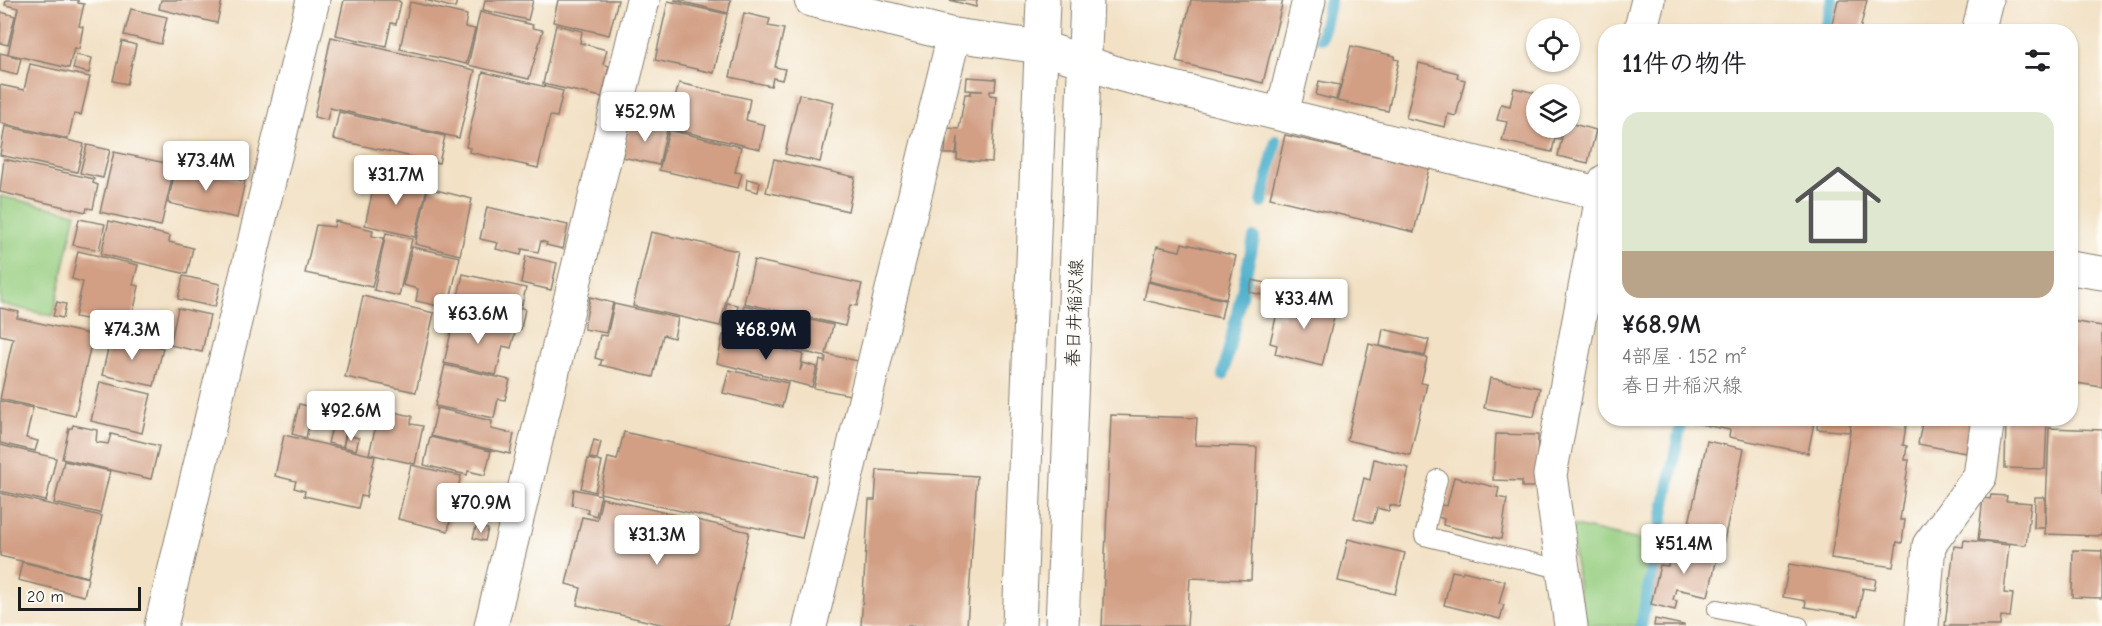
<!DOCTYPE html>
<html lang="ja">
<head>
<meta charset="utf-8">
<style>
  :root { --surface:#fff; --page:#f2f2f2; --text:#202124; --muted:#757577; --accent:#111827 }
  body { margin:0; font-family:"Comic Neue","Klee One",sans-serif; background:var(--page); color:var(--text); height:100vh; display:flex; flex-direction:column; font-size:22px; white-space:nowrap }
  * { box-sizing:border-box; margin:0 }
  p { font-size:20px; color:var(--muted) }
  .icon { flex:none; width:33px; height:33px; fill:none; stroke:currentColor; stroke-width:2; stroke-linecap:round; stroke-linejoin:round }
  .map { position:relative; flex:1; overflow:hidden }
  .sheet { position:absolute; left:1598px; top:24px; width:480px; height:402px; display:flex; flex-direction:column; background:var(--surface); border-radius:24px; box-shadow:0 2px 4px #0004 }
  .sheet>* { flex:none }
  .buttons { position:absolute; left:1526px; top:18px; display:grid; gap:12px }
  .buttons a { display:grid; place-items:center; width:54px; height:54px; border-radius:50%; background:var(--surface); box-shadow:0 2px 4px #0004; font-size:30px }
  .scale { position:absolute; left:18px; bottom:15px; width:123px; box-sizing:border-box; padding-left:6px; border:3px solid #1c1c1c; border-top:0; font-size:16px; line-height:21px; white-space:nowrap; color:#1c1c1c; -webkit-text-stroke:4px #fdfcf7; paint-order:stroke }
  .price { position:absolute; translate:-50% -51px; padding:0 14px; border-radius:6px; background:#fff; color:#222; font-size:20px; line-height:39px; filter:drop-shadow(0 2px 3px #0008) }
  .price::after { content:''; position:absolute; left:50%; top:36px; width:18px; height:14px; margin-left:-9px; background:inherit; clip-path:polygon(0 0,100% 0,50% 100%) }
  .price.on { background:var(--accent); color:#fff }
  ul { padding:0; list-style:none }
  li { display:grid; align-content:center; gap:12px; height:318px; padding:0 24px }
  li span { display:grid; place-items:center; height:186px; border-radius:18px; color:#555 }
  li>.icon { margin-inline-start:auto }
  span .icon { width:108px; height:108px; fill:#fffc; stroke-width:1 }
  li b { font-size:26px }
  h2 { display:flex; justify-content:space-between; align-items:center; height:72px; padding:0 24px; font-size:26px }
  .map>svg:first-child { display:block }
  .green { fill:#97ce81; stroke:#5a754e; stroke-width:1.5 }
  .lines { fill:none; stroke-linecap:round; stroke-linejoin:round }
  .stream { stroke:#4bafca; stroke-width:12 }
  .building { fill:#d29f84 }
  .lane-casing { stroke:#877e70; stroke-width:20 }
  .street-casing { stroke:#877e70; stroke-width:35 }
  .primary-casing { stroke:#877e70; stroke-width:35 }
  .lane { stroke:#fff; stroke-width:18 }
  .street { stroke:#fff; stroke-width:33 }
  .primary { stroke:#fff; stroke-width:33 }
  .labels { text-anchor:middle; dominant-baseline:central; stroke-width:4.5; stroke-linejoin:round; paint-order:stroke }
  .street-label { font-size:18px; fill:#1c1c1c; stroke:#fdfcf7 }
</style>
</head>
<body>
<div class="map">
<svg width="2102" height="626" viewBox="0 0 2102 626">
  <rect width="100%" height="100%" fill="#fdfcf7"/>
  <filter id="ink" filterUnits="userSpaceOnUse"><feTurbulence type="fractalNoise" baseFrequency=".0167" numOctaves="2"/><feDisplacementMap in="SourceGraphic" scale="12" xChannelSelector="R" yChannelSelector="G"/><feConvolveMatrix kernelMatrix="1 2 1 2 8 2 1 2 1" color-interpolation-filters="sRGB"/></filter>
  <filter id="wash" filterUnits="userSpaceOnUse"><feTurbulence type="fractalNoise" baseFrequency=".008" numOctaves="4" result="noise"/><feDisplacementMap in="SourceGraphic" scale="24" xChannelSelector="R" yChannelSelector="G"/><feGaussianBlur stdDeviation="1.35" result="paint"/><feColorMatrix in="noise" values="0 0 0 0 0 0 0 0 0 0 0 0 0 0 0 0 0 1.4 0 .05"/><feComposite in="paint" operator="in"/></filter>
  <g filter="url(#wash)">
    <rect width="100%" height="100%" fill="#f2e1c5"/>
    <!-- green -->
    <g class="green">
      <polygon points="0,196 76,213 53,316 0,304"/>
      <polygon points="1570,525 1653,543 1636,626 1584,626"/>
    </g>
    <g class="lines">
      <!-- stream -->
      <g class="stream">
        <polyline points="1824,32 1832,0"/>
        <polyline points="1321,38 1330,0"/>
        <polyline points="1262,203 1276,141"/>
        <polyline points="1223,375 1254,238"/>
        <polyline points="1641,626 1682,418"/>
      </g>
    </g>
    <g id="blocks">
      <!-- building -->
      <g class="building">
        <polygon points="6,0 78,0 78,3 84,4 79,26 83,27 79,49 74,48 69,68 8,54 18,8 5,5"/>
        <polygon points="161,0 222,0 217,23 159,9"/>
        <polygon points="344,0 398,0 401,3 396,24 391,23 386,46 336,35"/>
        <polygon points="425,0 457,0 455,8"/>
        <polygon points="485,0 533,0 528,20 483,10"/>
        <polygon points="558,0 618,0 609,35 553,22"/>
        <polygon points="674,0 731,0 728,13"/>
        <polygon points="949,0 977,0 976,7"/>
        <polygon points="1191,0 1283,0 1263,83 1176,62"/>
        <polygon points="1838,0 1867,0 1860,30 1832,24"/>
        <polygon points="668,1 727,14 714,73 655,60"/>
        <polygon points="410,2 467,15 465,27 475,29 466,64 400,49"/>
        <polygon points="131,9 167,17 161,44 124,35"/>
        <polygon points="1,12 15,16 8,45 0,43"/>
        <polygon points="480,12 533,25 532,28 543,30 529,79 468,65"/>
        <polygon points="744,13 770,19 768,26 784,29 775,67 785,69 782,80 773,78 771,86 730,77"/>
        <polygon points="556,25 582,31 580,43 607,50 603,64 609,66 602,97 543,84"/>
        <polygon points="331,37 475,70 459,138 330,108 327,120 314,117"/>
        <polygon points="122,41 136,45 127,84 113,81"/>
        <polygon points="1351,46 1395,56 1394,59 1399,60 1388,111 1337,101"/>
        <polygon points="0,53 21,58 17,75 0,71"/>
        <polygon points="76,55 92,58 89,73 73,69"/>
        <polygon points="1419,63 1458,73 1457,78 1465,80 1456,116 1448,114 1445,127 1406,118"/>
        <polygon points="30,64 90,77 81,115 74,114 68,139 0,123 0,85 24,90"/>
        <polygon points="483,72 563,91 557,117 550,116 538,168 469,152 470,148 466,147"/>
        <polygon points="967,77 996,79 995,91 990,91 990,95 996,96 992,162 957,160 958,137 956,154 945,154 947,128 959,129 965,94 971,94 971,91 983,91 966,90"/>
        <polygon points="1319,81 1340,85 1336,100 1316,95"/>
        <polygon points="679,83 750,99 746,120 765,125 760,149 668,128 669,125 658,122 663,104 673,106"/>
        <polygon points="1514,88 1536,93 1536,128 1563,128 1560,139 1555,138 1552,152 1502,141 1507,122 1497,120 1501,104 1510,106"/>
        <polygon points="799,94 834,102 820,162 785,154"/>
        <polygon points="339,112 445,136 439,163 333,139"/>
        <polygon points="631,121 667,130 659,165 622,157"/>
        <polygon points="1569,123 1596,130 1588,163 1558,156 1564,128 1569,128"/>
        <polygon points="5,126 84,144 77,172 0,155"/>
        <polygon points="669,130 741,147 735,172 742,173 738,188 659,170"/>
        <polygon points="1285,135 1429,168 1414,232 1270,198"/>
        <polygon points="87,145 110,150 103,178 80,173"/>
        <polygon points="114,152 175,165 161,226 100,212"/>
        <polygon points="4,159 94,179 93,183 98,185 93,209 87,208 86,212 0,192"/>
        <polygon points="774,159 855,177 848,211 766,192"/>
        <polygon points="176,165 245,181 237,218 168,203"/>
        <polygon points="376,176 427,188 415,237 365,225"/>
        <polygon points="747,179 760,182 758,192 746,189"/>
        <polygon points="428,188 472,199 460,255 415,244"/>
        <polygon points="487,207 568,225 563,249 546,245 547,243 541,241 538,252 522,249 521,255 496,249 498,243 480,239"/>
        <polygon points="79,219 105,224 99,250 73,245"/>
        <polygon points="109,221 170,236 169,242 193,248 187,274 101,254"/>
        <polygon points="335,221 373,230 372,236 384,238 372,287 305,273 316,225 334,227"/>
        <polygon points="651,232 738,251 720,326 633,306"/>
        <polygon points="386,233 412,239 399,296 374,290"/>
        <polygon points="1182,243 1236,256 1226,299 1149,281 1157,246 1180,251"/>
        <polygon points="412,247 460,257 448,308 416,301 418,289 403,285"/>
        <polygon points="78,251 138,265 133,285 139,286 130,328 75,317 83,282 72,279"/>
        <polygon points="526,256 557,263 551,290 521,283"/>
        <polygon points="754,260 862,284 857,306 850,305 845,326 744,303"/>
        <polygon points="463,274 526,288 521,308 525,309 521,329 454,314"/>
        <polygon points="183,276 220,284 215,307 178,299"/>
        <polygon points="1252,280 1266,283 1263,295 1249,292"/>
        <polygon points="1148,282 1225,300 1221,318 1144,300"/>
        <polygon points="1289,294 1337,305 1322,366 1275,354 1277,345 1270,343 1276,317 1283,318"/>
        <polygon points="363,296 434,313 416,392 345,377"/>
        <polygon points="590,297 613,303 606,333 584,329"/>
        <polygon points="57,302 66,304 63,318 53,316"/>
        <polygon points="727,303 738,305 733,330 722,327"/>
        <polygon points="614,304 678,318 674,338 663,335 653,377 600,365 602,360 595,358 600,335 607,336"/>
        <polygon points="744,305 833,325 826,354 858,361 850,395 814,388 820,360 825,362 826,357 737,336"/>
        <polygon points="0,308 19,312 17,318 93,335 75,416 0,399 13,338 0,335"/>
        <polygon points="178,308 210,315 202,352 170,345"/>
        <polygon points="455,315 516,329 511,348 503,346 496,375 444,363"/>
        <polygon points="2070,321 2102,326 2102,387 2070,382"/>
        <polygon points="1383,329 1429,340 1425,356 1380,346"/>
        <polygon points="723,335 803,354 800,371 803,363 817,367 812,387 717,363"/>
        <polygon points="111,336 163,348 154,386 102,375"/>
        <polygon points="1369,344 1427,358 1421,383 1427,384 1410,455 1347,440"/>
        <polygon points="445,365 510,380 505,400 498,399 494,418 435,406"/>
        <polygon points="729,370 788,383 782,407 723,393"/>
        <polygon points="1490,378 1540,388 1534,417 1484,408"/>
        <polygon points="100,382 151,394 142,433 91,421"/>
        <polygon points="0,401 33,408 26,438 38,441 35,451 0,443"/>
        <polygon points="299,404 313,407 306,438 292,434"/>
        <polygon points="437,408 492,421 491,429 514,434 510,454 431,436"/>
        <polygon points="380,409 412,416 411,424 423,426 415,464 369,454"/>
        <polygon points="1111,415 1197,418 1195,445 1257,447 1251,580 1190,578 1187,626 1102,626"/>
        <polygon points="1694,418 1815,418 1808,453 1729,437 1730,430 1694,423"/>
        <polygon points="1818,418 1850,418 1849,432 1817,429"/>
        <polygon points="1852,418 1907,419 1903,445 1907,446 1905,460 1909,460 1900,520 1905,520 1902,543 1897,542 1893,567 1831,558"/>
        <polygon points="1923,418 1971,421 1966,453 1918,444"/>
        <polygon points="2006,418 2047,418 2045,469 2005,468"/>
        <polygon points="73,425 97,430 96,442 108,444 111,434 159,446 151,479 62,459 69,428 72,428"/>
        <polygon points="332,427 346,430 343,447 328,443"/>
        <polygon points="2049,428 2102,430 2102,536 2045,534"/>
        <polygon points="624,432 816,476 802,538 600,493 608,458 617,460"/>
        <polygon points="1496,434 1538,435 1536,487 1522,487 1522,481 1493,480"/>
        <polygon points="284,435 375,456 366,497 361,496 358,508 304,496 305,491 294,488 296,481 275,476"/>
        <polygon points="346,435 359,438 356,450 343,447"/>
        <polygon points="430,437 491,451 485,475 468,471 467,475 424,465"/>
        <polygon points="594,440 601,442 597,459 589,458"/>
        <polygon points="1707,441 1744,449 1723,545 1686,537"/>
        <polygon points="0,445 56,458 46,501 0,491"/>
        <polygon points="588,459 602,462 595,492 581,488"/>
        <polygon points="1374,459 1409,468 1400,507 1390,505 1389,511 1377,508 1373,523 1354,518 1364,478 1370,480"/>
        <polygon points="64,461 110,471 100,513 54,503"/>
        <polygon points="411,465 461,476 455,499 459,500 455,518 451,517 448,531 398,519"/>
        <polygon points="877,470 977,476 967,626 861,626 869,500 875,500"/>
        <polygon points="1454,477 1499,488 1497,497 1507,499 1501,539 1443,525 1444,519 1438,517 1441,505 1447,506"/>
        <polygon points="574,489 601,495 596,516 587,513 588,509 572,505"/>
        <polygon points="0,493 102,516 88,577 0,556"/>
        <polygon points="1991,495 2007,496 2006,501 2031,503 2026,545 1978,540 1983,498 1990,499"/>
        <polygon points="2035,497 2045,497 2045,528 2034,528"/>
        <polygon points="602,498 749,532 728,626 669,626 577,605 581,588 566,584 582,517 597,520"/>
        <polygon points="476,527 488,529 485,541 473,538"/>
        <polygon points="1348,539 1405,553 1395,594 1338,581"/>
        <polygon points="1964,540 2009,545 2004,593 2013,594 2010,617 2001,616 2000,626 1945,626 1954,546 1963,547"/>
        <polygon points="1673,544 1718,554 1708,596 1676,589 1673,600 1677,601 1675,610 1651,604 1660,565 1668,566"/>
        <polygon points="2073,550 2102,551 2102,598 2072,597"/>
        <polygon points="22,562 88,578 84,596 18,580"/>
        <polygon points="1789,564 1876,579 1874,590 1863,588 1858,616 1805,607 1806,601 1783,597"/>
        <polygon points="1452,571 1462,573 1463,571 1505,581 1499,604 1504,605 1500,619 1444,605"/>
        <polygon points="1655,619 1684,625 1684,626 1654,626"/>
      </g>
    </g>
  </g>
  <g filter="url(#ink)">
    <use href="#blocks" fill-opacity="0" stroke="#877e70" stroke-width="1.5"/>
    <g class="lines">
      <defs>
        <g id="lane">
          <polyline points="1438,479 1424,536 1564,570"/>
          <polyline points="1717,609 1799,626"/>
        </g>
        <g id="street">
          <polyline points="811,0 954,35 1041,47 1122,75 1605,195"/>
          <polyline points="1640,32 1648,0"/>
          <polyline points="1978,32 1986,0"/>
          <polyline points="1282,114 1309,0"/>
          <polyline points="2070,268 2102,273"/>
          <polyline points="161,626 313,0"/>
          <polyline points="491,626 643,0"/>
          <polyline points="810,626 954,35"/>
          <polyline points="1571,626 1550,475 1605,181"/>
          <polyline points="1922,626 1929,545 1980,476 1988,418"/>
        </g>
        <g id="primary">
          <polyline points="1019,626 1043,0"/>
          <polyline points="1062,626 1087,0"/>
        </g>
      </defs>
      <!-- lane casing -->
      <use href="#lane" class="lane-casing"/>
      <!-- street casing -->
      <use href="#street" class="street-casing"/>
      <!-- primary casing -->
      <use href="#primary" class="primary-casing"/>
      <!-- lane -->
      <use href="#lane" class="lane"/>
      <!-- street -->
      <use href="#street" class="street"/>
      <!-- primary -->
      <use href="#primary" class="primary"/>
    </g>
  </g>
  <g class="labels">
    <!-- street labels -->
    <g class="street-label">
      <text transform="translate(1075 313) rotate(-88)">春日井稲沢線</text>
    </g>
  </g>
</svg>
<div class="buttons">
<a><svg class="icon" aria-label="locate" viewBox="0 0 24 24"><circle cx="12" cy="12" r="6"/><path d="M12 2v4M12 18v4M2 12h4M18 12h4"/></svg></a>
<a><svg class="icon" aria-label="layers" viewBox="0 0 24 24"><path d="M12 4l9 5-9 5-9-5zM3 14l9 5 9-5"/></svg></a>
</div>
<div class="scale">20 m</div>
<b class="price" style="left:645px;top:143px">¥52.9M</b>
<b class="price" style="left:206px;top:192px">¥73.4M</b>
<b class="price" style="left:396px;top:206px">¥31.7M</b>
<b class="price" style="left:1304px;top:330px">¥33.4M</b>
<b class="price" style="left:478px;top:345px">¥63.6M</b>
<b class="price" style="left:132px;top:361px">¥74.3M</b>
<b class="price on" style="left:766px;top:361px">¥68.9M</b>
<b class="price" style="left:351px;top:442px">¥92.6M</b>
<b class="price" style="left:481px;top:534px">¥70.9M</b>
<b class="price" style="left:657px;top:566px">¥31.3M</b>
<b class="price" style="left:1684px;top:575px">¥51.4M</b>
<section class="sheet">
<h2>11件の物件<svg class="icon" aria-label="filters" viewBox="0 0 24 24"><path d="M4 7h16M4 17h16"/><circle cx="9" cy="7" r="2"/><circle cx="15" cy="17" r="2"/></svg></h2>
<ul>
<li><span style="background:linear-gradient(#dfe7d0 75%,#b9a48a 0)"><svg class="icon" aria-label="home" viewBox="0 0 24 24"><path d="M3 11l9-7 9 7M6 9v11h12V9"/></svg></span><div><b>¥68.9M</b><p>4部屋 · 152 m²</p><p>春日井稲沢線</p></div></li>
</ul>
</section>
</div>
</body>
</html>
